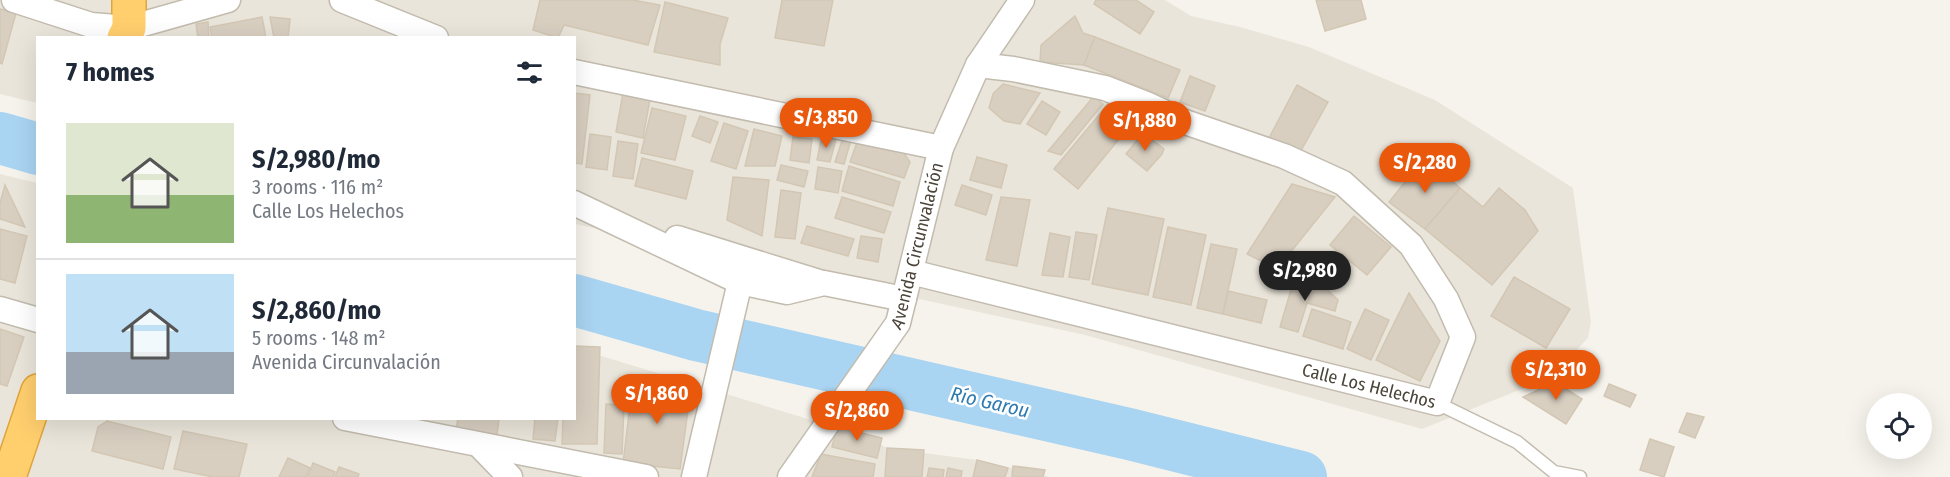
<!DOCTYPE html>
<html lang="en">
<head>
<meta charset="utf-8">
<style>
  :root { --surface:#fff; --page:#f2f2f3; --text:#1f2937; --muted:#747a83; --line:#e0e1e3; --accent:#ea580c }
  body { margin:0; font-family:"Fira Sans Condensed",sans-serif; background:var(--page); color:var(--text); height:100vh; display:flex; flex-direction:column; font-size:22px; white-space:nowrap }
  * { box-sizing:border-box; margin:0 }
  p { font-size:20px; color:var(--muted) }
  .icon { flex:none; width:33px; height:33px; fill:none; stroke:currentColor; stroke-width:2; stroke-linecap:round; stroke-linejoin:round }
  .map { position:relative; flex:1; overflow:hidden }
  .side { position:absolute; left:36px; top:36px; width:540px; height:384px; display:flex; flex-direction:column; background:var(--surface); border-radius:0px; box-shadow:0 6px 24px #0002 }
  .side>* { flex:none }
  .tools { position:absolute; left:1866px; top:393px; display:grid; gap:12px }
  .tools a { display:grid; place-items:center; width:66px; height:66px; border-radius:50%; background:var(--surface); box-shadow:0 6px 24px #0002; font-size:30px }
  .price { position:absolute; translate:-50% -51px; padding:0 14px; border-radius:21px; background:var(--accent); color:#fff; font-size:20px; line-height:39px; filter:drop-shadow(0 2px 3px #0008) }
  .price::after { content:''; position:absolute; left:50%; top:36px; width:18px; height:14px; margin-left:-9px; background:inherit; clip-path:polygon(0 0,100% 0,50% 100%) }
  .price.current { background:#222; color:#fff }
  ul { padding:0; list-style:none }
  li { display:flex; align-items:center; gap:18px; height:150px; padding:0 30px }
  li+li { border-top:2px solid var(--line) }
  li span { display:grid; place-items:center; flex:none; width:168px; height:120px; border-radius:0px; color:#555 }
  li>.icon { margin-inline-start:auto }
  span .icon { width:72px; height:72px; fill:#fffc; stroke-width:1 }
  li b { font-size:26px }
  h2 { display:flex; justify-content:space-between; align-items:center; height:72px; padding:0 30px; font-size:26px }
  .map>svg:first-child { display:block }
  .residential { fill:#eae5da }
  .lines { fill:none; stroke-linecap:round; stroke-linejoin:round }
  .river { stroke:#a9d4f2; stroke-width:52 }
  .building { fill:#d8cfc1; stroke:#d3c7b4; stroke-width:1.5 }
  .lane-casing { stroke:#c2bbae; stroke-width:15 }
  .street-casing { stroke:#c2bbae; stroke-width:27 }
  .highway-casing { stroke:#e0a43c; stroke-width:36 }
  .lane { stroke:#fff; stroke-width:12 }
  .street { stroke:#fff; stroke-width:24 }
  .highway { stroke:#ffcf6e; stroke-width:33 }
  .labels { text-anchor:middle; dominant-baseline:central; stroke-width:5; stroke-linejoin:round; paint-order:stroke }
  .street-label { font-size:18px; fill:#4b4439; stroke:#fff }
  .water-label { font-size:20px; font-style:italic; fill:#2e7ab2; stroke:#fff }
</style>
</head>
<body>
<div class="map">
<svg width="1950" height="477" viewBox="0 0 1950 477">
  <rect width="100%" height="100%" fill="#f6f3ec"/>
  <!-- residential -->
  <g class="residential">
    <polygon points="0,0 1165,0 1191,16 1240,27 1309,47 1435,100 1573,188 1591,322 1588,338 1549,378 1422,429 1085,335 575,224 574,38 38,38 37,103 0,94"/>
    <polygon points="0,174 37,183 38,418 574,418 575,348 864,436 887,448 977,460 1050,477 0,477"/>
  </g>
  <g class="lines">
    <!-- river -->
    <g class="river">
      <polyline points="0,138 38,149"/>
      <polyline points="574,300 696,335 1129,434 1301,477"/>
    </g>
  </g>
  <!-- building -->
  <g class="building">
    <polygon points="540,0 633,0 660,5 648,45 564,25 558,38 533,30"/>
    <polygon points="782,0 833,0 824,46 775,38"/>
    <polygon points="1096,0 1136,0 1154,12 1140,34 1094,4"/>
    <polygon points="1316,0 1361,0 1366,19 1325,31"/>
    <polygon points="665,2 728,18 720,44 720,65 654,52"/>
    <polygon points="0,9 16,13 2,64 0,63"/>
    <polygon points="1075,16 1083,33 1095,37 1084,65 1040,62 1041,45"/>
    <polygon points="262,17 266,38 212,38 210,27"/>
    <polygon points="270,17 290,19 288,38 274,38"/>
    <polygon points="208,22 209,38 198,38 196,24"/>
    <polygon points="1095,37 1180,70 1168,98 1084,65"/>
    <polygon points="1190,76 1215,86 1205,111 1180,102"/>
    <polygon points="1003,84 1040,93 1020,124 1004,121 989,108 993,94"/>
    <polygon points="1297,85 1328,102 1298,156 1268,140"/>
    <polygon points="574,93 590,95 582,164 574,163"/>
    <polygon points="623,93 650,99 643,138 616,132"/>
    <polygon points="1094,96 1103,104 1061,155 1048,151"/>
    <polygon points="1113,98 1137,117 1078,189 1054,169"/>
    <polygon points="1042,101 1060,112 1046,135 1027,124"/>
    <polygon points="652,108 686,116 675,160 641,153"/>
    <polygon points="700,116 718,122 710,143 692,136"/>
    <polygon points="724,123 748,131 736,169 711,161"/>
    <polygon points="754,129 782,136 775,166 745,166"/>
    <polygon points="1143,133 1164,149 1162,154 1147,171 1126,154"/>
    <polygon points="590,134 611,137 607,170 586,167"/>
    <polygon points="860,134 899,146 910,162 904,178 850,162"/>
    <polygon points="822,136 836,139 830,162 817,160"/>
    <polygon points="793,137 812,139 809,163 790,160"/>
    <polygon points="843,138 851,140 844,164 835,162"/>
    <polygon points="618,141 638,144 633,179 613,176"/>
    <polygon points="977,157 1007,165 1001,188 970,180"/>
    <polygon points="1425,157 1460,188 1425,229 1389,202"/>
    <polygon points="642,158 693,171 686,199 635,186"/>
    <polygon points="781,165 808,171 804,187 777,180"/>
    <polygon points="849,166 900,182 893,206 842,191"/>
    <polygon points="818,167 842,171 838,193 815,189"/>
    <polygon points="733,177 769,180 762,236 727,220"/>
    <polygon points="1292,184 1335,197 1277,269 1247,254"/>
    <polygon points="5,185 25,227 0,219 0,203"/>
    <polygon points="962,185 992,195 986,215 955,205"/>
    <polygon points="1460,188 1483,207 1499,188 1525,210 1538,231 1492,285 1425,229"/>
    <polygon points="781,190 801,193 795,239 775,237"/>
    <polygon points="842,197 891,212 884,233 835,218"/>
    <polygon points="1001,197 1030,200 1017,266 986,260"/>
    <polygon points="1108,208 1164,219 1148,295 1092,284"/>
    <polygon points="1354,216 1391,247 1367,275 1330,245"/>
    <polygon points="807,226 854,239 848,256 801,243"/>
    <polygon points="1168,227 1206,235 1191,305 1153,297"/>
    <polygon points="0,229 27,236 15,283 0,279"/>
    <polygon points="1076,232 1097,235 1089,280 1069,277"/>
    <polygon points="1050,233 1070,237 1063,277 1042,275"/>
    <polygon points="861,236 882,239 878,262 857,258"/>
    <polygon points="1211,244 1237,249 1223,314 1197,308"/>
    <polygon points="1295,276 1321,284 1338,300 1335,311 1307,303 1298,332 1280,327"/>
    <polygon points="1514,277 1570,309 1546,348 1491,316"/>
    <polygon points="1228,291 1267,300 1261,323 1223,314"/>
    <polygon points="1409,293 1440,341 1420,381 1376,360"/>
    <polygon points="1312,309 1351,322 1343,349 1303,336"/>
    <polygon points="1365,309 1389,320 1371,360 1347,349"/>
    <polygon points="0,329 24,337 7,386 0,384"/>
    <polygon points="574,346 600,347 597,444 562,444 563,418 574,418"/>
    <polygon points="633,381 691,388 680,469 623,463"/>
    <polygon points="1555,382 1582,399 1566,424 1523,397"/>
    <polygon points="1609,384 1636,395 1630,407 1604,396"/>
    <polygon points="606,404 624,405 622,454 604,453"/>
    <polygon points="1687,413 1704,417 1695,438 1679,432"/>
    <polygon points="458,418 499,418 497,436 456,430"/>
    <polygon points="535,418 558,418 555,441 533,439"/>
    <polygon points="107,421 171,437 163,469 92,451 98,427"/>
    <polygon points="837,427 882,438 877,458 832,447"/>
    <polygon points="183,431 247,444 239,477 213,477 174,469"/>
    <polygon points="1650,439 1674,447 1664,477 1640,470"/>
    <polygon points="887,448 924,450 922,477 885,477"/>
    <polygon points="821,454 875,464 873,477 812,477"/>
    <polygon points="288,458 310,468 306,477 279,477"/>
    <polygon points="977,460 1008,468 1005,477 973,477"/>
    <polygon points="313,463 335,472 333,477 308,477"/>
    <polygon points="1013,466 1045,470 1043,477 1012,477"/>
    <polygon points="339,467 359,474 358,477 335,477"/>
    <polygon points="929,468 944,470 943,477 927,477"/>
    <polygon points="948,468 962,471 961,477 946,477"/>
  </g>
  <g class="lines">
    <defs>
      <polyline id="lane" points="1437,403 1517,442 1554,472 1580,477"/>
      <g id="street">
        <polyline points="14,0 91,25 129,28 228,0"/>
        <polyline points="342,0 436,38"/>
        <polyline points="574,72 941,148"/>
        <polyline points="574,203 740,282 787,292 824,283 904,299"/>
        <polyline points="677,238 822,283"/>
        <path id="s1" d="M911,272L1437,403L1463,337L1446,299L1411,245L1343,183L1284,156L1185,122L1146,104L1105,88L1013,69L978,65"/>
        <polyline points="0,309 38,320"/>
        <polyline points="345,418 646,477"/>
        <polyline points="480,446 510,477"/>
        <polyline points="694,477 740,282"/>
        <path id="s2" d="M790,477L898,323L941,148L978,65L1022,0"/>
      </g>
      <g id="highway">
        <polyline points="124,38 129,28 129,0"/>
        <polyline points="9,477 38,391"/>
      </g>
    </defs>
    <!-- lane casing -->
    <use href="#lane" class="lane-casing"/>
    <!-- street casing -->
    <use href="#street" class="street-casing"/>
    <!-- highway casing -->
    <use href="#highway" class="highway-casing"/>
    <!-- lane -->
    <use href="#lane" class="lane"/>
    <!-- street -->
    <use href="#street" class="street"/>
    <!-- highway -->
    <use href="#highway" class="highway"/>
  </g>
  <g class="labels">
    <!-- street labels -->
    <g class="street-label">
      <text stroke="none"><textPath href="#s2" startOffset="268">Avenida Circunvalación</textPath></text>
      <text stroke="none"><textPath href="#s1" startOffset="472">Calle Los Helechos</textPath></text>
    </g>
    <!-- water labels -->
    <g class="water-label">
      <text transform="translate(990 402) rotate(13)">Río Garou</text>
    </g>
  </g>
</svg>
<div class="tools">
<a><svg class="icon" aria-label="locate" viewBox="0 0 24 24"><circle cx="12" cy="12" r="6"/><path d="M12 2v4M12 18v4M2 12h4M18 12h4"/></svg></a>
</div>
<b class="price" style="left:826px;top:149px">S/3,850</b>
<b class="price" style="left:1145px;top:152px">S/1,880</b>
<b class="price" style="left:1425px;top:194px">S/2,280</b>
<b class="price current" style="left:1305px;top:302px">S/2,980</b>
<b class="price" style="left:1556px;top:401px">S/2,310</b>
<b class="price" style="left:657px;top:425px">S/1,860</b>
<b class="price" style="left:857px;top:442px">S/2,860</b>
<section class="side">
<h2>7 homes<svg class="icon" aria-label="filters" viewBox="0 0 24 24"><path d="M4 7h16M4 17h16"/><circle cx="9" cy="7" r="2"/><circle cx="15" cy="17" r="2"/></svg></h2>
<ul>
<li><span style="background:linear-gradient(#dfe7d0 60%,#8fb573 0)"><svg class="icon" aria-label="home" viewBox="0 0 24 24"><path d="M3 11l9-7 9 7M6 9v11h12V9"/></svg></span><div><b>S/2,980/mo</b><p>3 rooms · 116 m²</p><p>Calle Los Helechos</p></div></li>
<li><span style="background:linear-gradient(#bfe0f5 65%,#9aa5b1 0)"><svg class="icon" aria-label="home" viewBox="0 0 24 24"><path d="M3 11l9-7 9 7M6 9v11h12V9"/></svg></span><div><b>S/2,860/mo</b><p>5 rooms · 148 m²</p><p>Avenida Circunvalación</p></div></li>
</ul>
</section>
</div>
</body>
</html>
